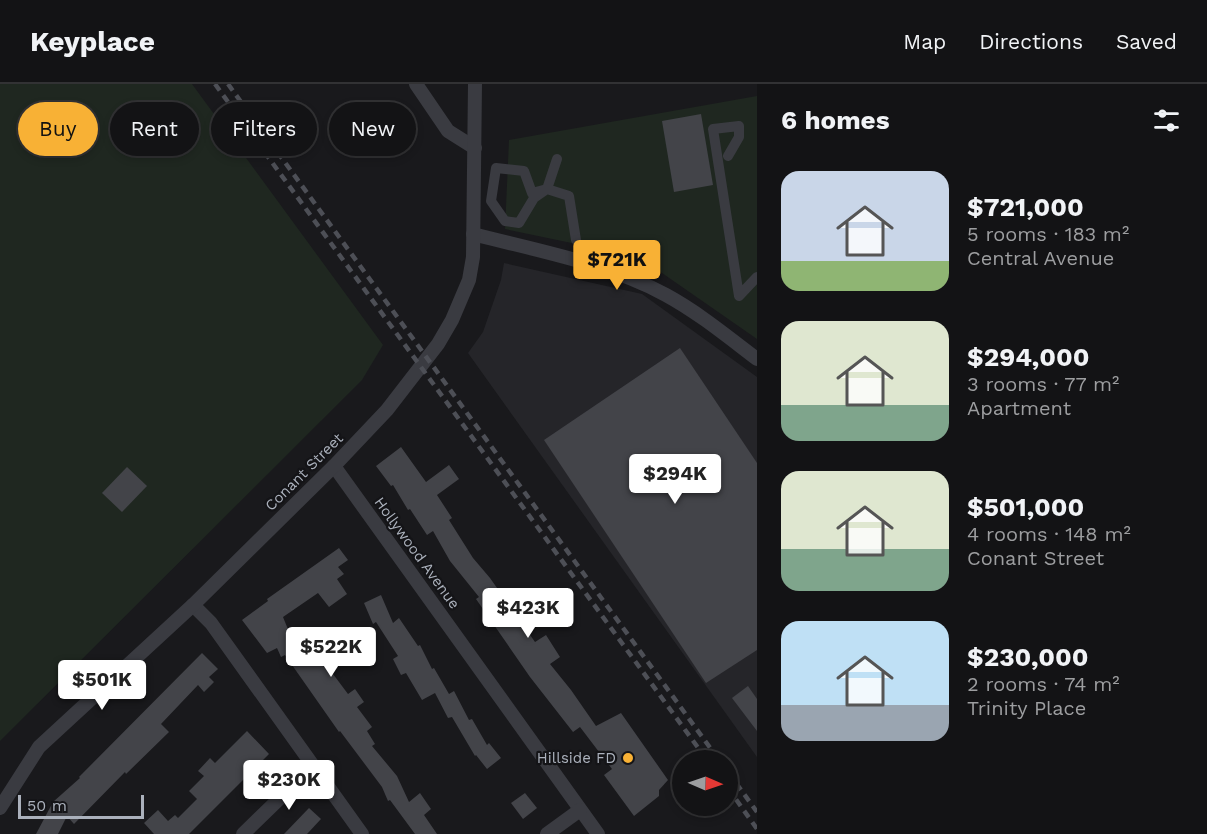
<!DOCTYPE html>
<html lang="en">
<head>
<meta charset="utf-8">
<style>
  :root { --surface:#131315; --page:#1c1c1e; --text:#f1f3f6; --muted:#9d9ea0; --line:#323234; --accent:#f8b135 }
  body { margin:0; font-family:"Work Sans",sans-serif; background:var(--page); color:var(--text); height:100vh; display:flex; flex-direction:column; font-size:22px; white-space:nowrap }
  * { box-sizing:border-box; margin:0 }
  p { font-size:20px; color:var(--muted) }
  .icon { flex:none; width:33px; height:33px; fill:none; stroke:currentColor; stroke-width:2; stroke-linecap:round; stroke-linejoin:round }
  .map { position:relative; flex:1; overflow:hidden }
  .sheet { display:flex; flex-direction:column; background:var(--surface); width:450px }
  .sheet>* { flex:none }
  .top-card { position:absolute; left:18px; top:18px; width:570px; height:54px; display:flex; gap:12px }
  .needle { width:39px; rotate:92deg }
  .controls { position:absolute; left:672px; top:666px; display:grid; gap:12px }
  .controls a { display:grid; place-items:center; width:66px; height:66px; border-radius:50%; background:var(--surface); box-shadow:0 3px 9px #0003,0 0 0 2px var(--line); font-size:30px }
  .scale { position:absolute; left:18px; bottom:15px; width:126px; box-sizing:border-box; padding-left:6px; border:3px solid #abb1bc; border-top:0; font-size:16px; line-height:21px; white-space:nowrap; color:#abb1bc; -webkit-text-stroke:4px #141417; paint-order:stroke }
  .price { position:absolute; translate:-50% -51px; padding:0 14px; border-radius:6px; background:#fff; color:#222; font-size:20px; line-height:39px; filter:drop-shadow(0 2px 3px #0008) }
  .price::after { content:''; position:absolute; left:50%; top:36px; width:18px; height:14px; margin-left:-9px; background:inherit; clip-path:polygon(0 0,100% 0,50% 100%) }
  .price.on { background:var(--accent); color:#111 }
  ul { padding:0; list-style:none }
  li { display:flex; align-items:center; gap:18px; height:150px; padding:0 24px }
  li span { display:grid; place-items:center; flex:none; width:168px; height:120px; border-radius:18px; color:#555 }
  li>.icon { margin-inline-start:auto }
  span .icon { width:72px; height:72px; fill:#fffc; stroke-width:1 }
  li b { font-size:26px }
  h2 { display:flex; justify-content:space-between; align-items:center; height:72px; padding:0 24px; font-size:26px }
  .tag { padding:0 21px; border-radius:27px; background:var(--surface); box-shadow:0 3px 9px #0003,0 0 0 2px var(--line); font-size:21px; line-height:54px }
  .tag.on { background:var(--accent); color:#111 }
  header { display:flex; align-items:center; gap:36px; box-sizing:border-box; height:84px; padding:0 30px; background:var(--surface); border-bottom:2px solid var(--line) }
  header strong { font-size:28px }
  nav { display:flex; gap:33px; margin-inline-start:auto; font-size:21px }
  main { display:flex; flex:1; min-height:0 }
  .map>svg:first-child { display:block }
  .built { fill:#252529 }
  .green { fill:#1f2720 }
  .building { fill:#434449 }
  .lines { fill:none; stroke-linecap:round; stroke-linejoin:round }
  .pedestrian { stroke:#3a3b41; stroke-width:10 }
  .minor { stroke:#3a3b41; stroke-width:14 }
  .rail { stroke:#4d4f56; stroke-width:4.5; stroke-dasharray:8 6; stroke-linecap:butt }
  .poi-dot { fill:#f8b135; stroke:#141417; stroke-width:2 }
  .labels { text-anchor:middle; dominant-baseline:central; stroke-width:4.5; stroke-linejoin:round; paint-order:stroke }
  .street-label { font-size:15px; fill:#abb1bc; stroke:#141417 }
  .poi-label { font-size:15px; fill:#abb1bc; stroke:#141417; text-anchor:end }
</style>
</head>
<body>
<header>
<strong>Keyplace</strong>
<nav><a>Map</a><a>Directions</a><a>Saved</a></nav>
</header>
<main>
<div class="map">
<svg width="757" height="750" viewBox="0 0 757 750">
  <rect width="100%" height="100%" fill="#19191c"/>
  <!-- built -->
  <polygon class="built" points="504,179 642,210 757,293 757,673 468,269 483,248 501,196"/>
  <!-- green -->
  <g class="green">
    <polygon points="0,0 192,0 383,261 362,296 0,657"/>
    <polygon points="757,12 757,255 639,173 505,145 509,56"/>
  </g>
  <!-- building -->
  <g class="building">
    <polygon points="701,30 713,101 674,108 662,37"/>
    <polygon points="680,264 757,379 757,566 706,599 544,356"/>
    <polygon points="401,363 426,398 449,381 459,395 437,411 452,434 449,436 473,474 490,494 535,558 546,551 560,573 550,580 571,606 596,642 621,629 668,696 659,706 659,712 634,732 604,691 612,685 580,643 573,648 530,593 476,515 479,513 450,477 433,447 427,451 410,425 408,426 393,401 391,402 376,382"/>
    <polygon points="127,383 147,402 122,428 102,409"/>
    <polygon points="339,464 348,476 338,483 344,490 337,495 347,510 329,523 318,509 283,533 298,570 316,558 324,572 321,574 348,610 355,605 364,618 357,623 372,643 367,647 375,660 372,662 397,692 409,718 420,709 431,725 424,731 437,750 415,750 390,716 388,717 382,703 340,647 339,648 285,571 281,573 277,564 267,569 242,536 268,517 267,515"/>
    <polygon points="381,511 393,539 399,534 418,562 420,561 432,585 434,584 449,610 454,607 469,636 472,635 487,661 489,659 501,674 487,685 476,671 475,672 452,633 448,634 435,609 422,616 406,589 401,591 393,575 398,572 376,538 373,540 364,519"/>
    <polygon points="202,569 218,585 209,593 214,598 204,608 198,601 161,640 169,648 126,690 125,688 74,740 67,732 58,750 36,750 53,718 80,694 79,693"/>
    <polygon points="748,602 757,615 757,647 732,614"/>
    <polygon points="247,647 269,670 189,750 154,750 144,739 158,726 168,737 175,731 178,734 197,715 189,707 204,692 198,687 210,674 215,679"/>
    <polygon points="525,709 537,724 523,735 511,719"/>
    <polygon points="309,724 321,735 307,750 284,750"/>
  </g>
  <g class="lines">
    <!-- pedestrian -->
    <g class="pedestrian">
      <polyline points="728,72 739,53 739,42 713,45 739,212 757,193"/>
      <polyline points="557,75 547,105 532,109 524,87 496,84 491,117 505,137 519,139 534,114 547,105 569,112 576,156"/>
    </g>
    <!-- minor -->
    <g class="minor">
      <polyline points="416,0 448,47 475,64"/>
      <path d="M473,150C538,167 607,179 666,211C699,229 728,253 757,275"/>
      <polyline points="334,382 598,750"/>
      <polyline points="193,521 211,539 362,750"/>
      <polyline points="0,724 39,663 193,521 334,382 387,326 438,260 452,236 469,196 473,173 475,0"/>
      <polyline points="243,750 313,682"/>
      <polyline points="547,750 580,726"/>
    </g>
    <!-- rail -->
    <g class="rail">
      <polyline points="215,0 707,676"/>
      <polyline points="228,0 719,676"/>
      <polyline points="728,688 757,728"/>
      <polyline points="728,704 757,745"/>
    </g>
  </g>
  <!-- markers -->
  <circle class="poi-dot" cx="628" cy="674" r="6"/>
  <g class="labels">
    <!-- street labels -->
    <g class="street-label">
      <text transform="translate(304 388) rotate(-45)">Conant Street</text>
      <text transform="translate(417 469) rotate(54)">Hollywood Avenue</text>
    </g>
    <!-- poi labels -->
    <g class="poi-label">
      <text x="616" y="674">Hillside FD</text>
    </g>
  </g>
</svg>
<div class="controls">
<a><svg class="needle" viewBox="-14 -14 28 28"><path d="M0-13l5 13h-10z" fill="#e53935"/><path d="M0 13l5-13h-10z" fill="#9d9ea0"/></svg></a>
</div>
<div class="scale">50 m</div>
<b class="price on" style="left:617px;top:207px">$721K</b>
<b class="price" style="left:675px;top:421px">$294K</b>
<b class="price" style="left:528px;top:555px">$423K</b>
<b class="price" style="left:331px;top:594px">$522K</b>
<b class="price" style="left:102px;top:627px">$501K</b>
<b class="price" style="left:289px;top:727px">$230K</b>
<div class="top-card">
<a class="tag on">Buy</a>
<a class="tag">Rent</a>
<a class="tag">Filters</a>
<a class="tag">New</a>
</div>
</div>
<section class="sheet">
<h2>6 homes<svg class="icon" aria-label="filters" viewBox="0 0 24 24"><path d="M4 7h16M4 17h16"/><circle cx="9" cy="7" r="2"/><circle cx="15" cy="17" r="2"/></svg></h2>
<ul>
<li><span style="background:linear-gradient(#c9d6e8 75%,#8fb573 0)"><svg class="icon" aria-label="home" viewBox="0 0 24 24"><path d="M3 11l9-7 9 7M6 9v11h12V9"/></svg></span><div><b>$721,000</b><p>5 rooms · 183 m²</p><p>Central Avenue</p></div></li>
<li><span style="background:linear-gradient(#dfe7d0 70%,#7fa58c 0)"><svg class="icon" aria-label="home" viewBox="0 0 24 24"><path d="M3 11l9-7 9 7M6 9v11h12V9"/></svg></span><div><b>$294,000</b><p>3 rooms · 77 m²</p><p>Apartment</p></div></li>
<li><span style="background:linear-gradient(#dfe7d0 65%,#7fa58c 0)"><svg class="icon" aria-label="home" viewBox="0 0 24 24"><path d="M3 11l9-7 9 7M6 9v11h12V9"/></svg></span><div><b>$501,000</b><p>4 rooms · 148 m²</p><p>Conant Street</p></div></li>
<li><span style="background:linear-gradient(#bfe0f5 70%,#9aa5b1 0)"><svg class="icon" aria-label="home" viewBox="0 0 24 24"><path d="M3 11l9-7 9 7M6 9v11h12V9"/></svg></span><div><b>$230,000</b><p>2 rooms · 74 m²</p><p>Trinity Place</p></div></li>
</ul>
</section>
</main>
</body>
</html>
